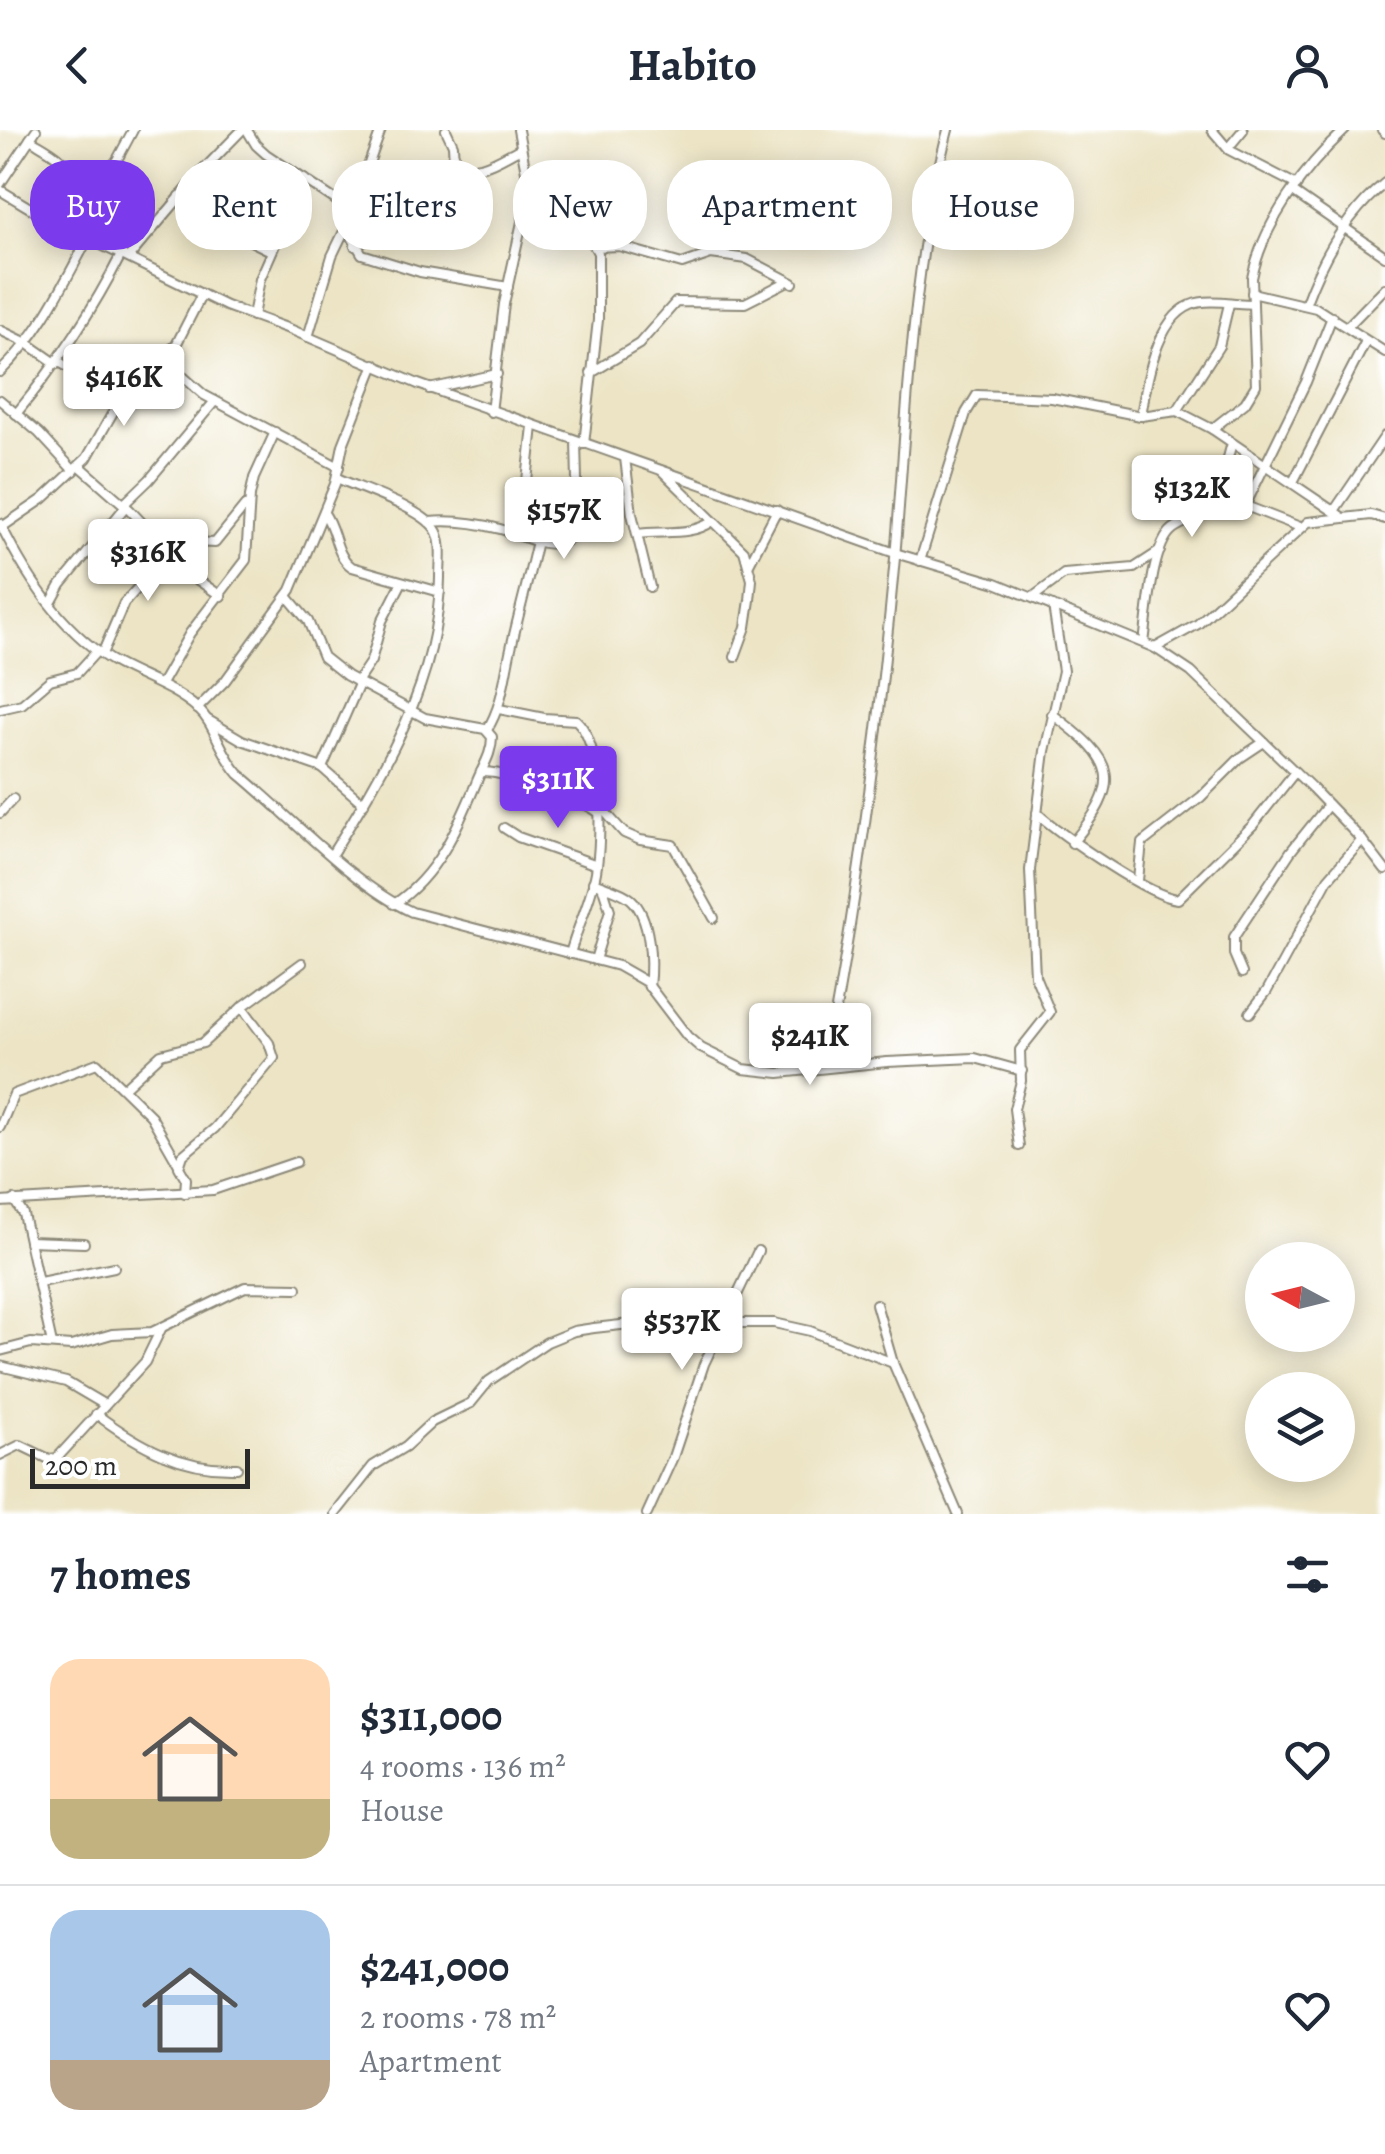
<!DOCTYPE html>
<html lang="en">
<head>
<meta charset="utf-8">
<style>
  :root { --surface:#fff; --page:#f6f6f7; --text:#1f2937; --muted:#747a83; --line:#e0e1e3; --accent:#7c3aed }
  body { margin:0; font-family:Alegreya,serif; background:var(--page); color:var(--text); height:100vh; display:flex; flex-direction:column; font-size:38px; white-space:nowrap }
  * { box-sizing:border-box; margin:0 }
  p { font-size:32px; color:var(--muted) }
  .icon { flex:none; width:55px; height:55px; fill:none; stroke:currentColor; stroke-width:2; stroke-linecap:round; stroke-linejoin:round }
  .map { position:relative; height:1384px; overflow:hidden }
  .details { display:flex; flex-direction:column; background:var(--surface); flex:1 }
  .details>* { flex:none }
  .guide { position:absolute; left:30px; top:30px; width:1325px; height:90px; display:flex; gap:20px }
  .needle { width:65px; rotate:277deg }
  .tools { position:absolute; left:1245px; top:1112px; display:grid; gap:20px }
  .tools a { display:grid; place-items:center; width:110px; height:110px; border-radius:50%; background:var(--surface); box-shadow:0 5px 25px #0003; font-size:50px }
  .scale { position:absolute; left:30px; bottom:25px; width:220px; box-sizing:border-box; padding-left:10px; border:5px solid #2b2b2b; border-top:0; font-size:28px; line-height:35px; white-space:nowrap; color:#2b2b2b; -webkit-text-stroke:8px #fff; paint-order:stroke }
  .price { position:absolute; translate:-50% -85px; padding:0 22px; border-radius:10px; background:#fff; color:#222; font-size:32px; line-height:65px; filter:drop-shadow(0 2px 5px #0008) }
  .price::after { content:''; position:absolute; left:50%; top:60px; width:30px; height:22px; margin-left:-15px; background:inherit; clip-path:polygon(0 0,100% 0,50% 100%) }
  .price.active { background:var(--accent); color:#fff }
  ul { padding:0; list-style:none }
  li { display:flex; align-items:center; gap:30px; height:250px; padding:0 50px }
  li+li { border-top:2px solid var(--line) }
  li span { display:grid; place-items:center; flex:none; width:280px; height:200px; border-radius:30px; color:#555 }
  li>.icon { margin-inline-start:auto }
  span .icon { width:120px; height:120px; fill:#fffc; stroke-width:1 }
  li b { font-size:42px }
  h2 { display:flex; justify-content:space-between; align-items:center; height:120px; padding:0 50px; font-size:42px }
  .chip { padding:0 35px; border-radius:40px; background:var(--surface); box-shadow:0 5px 25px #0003; font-size:35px; line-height:90px }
  .chip.active { background:var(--accent); color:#fff }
  header { display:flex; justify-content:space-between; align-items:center; height:130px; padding:0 50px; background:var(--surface); font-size:45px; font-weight:700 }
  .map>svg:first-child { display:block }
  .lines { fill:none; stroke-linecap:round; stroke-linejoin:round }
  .minor-casing { stroke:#8c8878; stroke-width:12 }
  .minor { stroke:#fff; stroke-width:8 }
</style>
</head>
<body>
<header><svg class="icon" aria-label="back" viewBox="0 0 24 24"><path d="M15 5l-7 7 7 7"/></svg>Habito<svg class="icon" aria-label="person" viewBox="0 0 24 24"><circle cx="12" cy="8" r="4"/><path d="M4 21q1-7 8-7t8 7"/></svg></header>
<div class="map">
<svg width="1385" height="1384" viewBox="0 0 1385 1384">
  <rect width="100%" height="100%" fill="#fff"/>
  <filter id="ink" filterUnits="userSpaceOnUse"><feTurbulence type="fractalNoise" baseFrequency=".01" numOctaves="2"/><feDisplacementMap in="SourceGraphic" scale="20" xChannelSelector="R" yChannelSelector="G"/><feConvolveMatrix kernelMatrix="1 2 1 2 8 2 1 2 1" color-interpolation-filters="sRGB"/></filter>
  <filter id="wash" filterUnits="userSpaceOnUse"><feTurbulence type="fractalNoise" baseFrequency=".0048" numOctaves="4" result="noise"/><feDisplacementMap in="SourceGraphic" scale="40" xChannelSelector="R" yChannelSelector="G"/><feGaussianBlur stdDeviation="2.25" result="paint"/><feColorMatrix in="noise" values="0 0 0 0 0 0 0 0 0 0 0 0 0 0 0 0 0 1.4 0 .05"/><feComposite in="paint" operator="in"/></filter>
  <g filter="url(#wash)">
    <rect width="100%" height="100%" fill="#ece4c5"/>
  </g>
  <g filter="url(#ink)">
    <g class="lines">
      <defs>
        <g id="minor">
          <polyline points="247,0 256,15 266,24 352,81"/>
          <path d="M446,0L453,15L454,32C477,47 499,29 521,18"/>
          <polyline points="1212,0 1229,20 1297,55"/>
          <polyline points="1382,0 1385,3"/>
          <path d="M30,9C44,18 61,25 69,41C74,53 73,61 83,71"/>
          <polyline points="1228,18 1243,0"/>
          <polyline points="0,54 36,0"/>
          <polyline points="0,60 48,89 226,176 292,200 418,254 895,423 996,453 1155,518 1191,542 1312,658 1362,710 1385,740"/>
          <polyline points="1293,62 1385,126"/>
          <polyline points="180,66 218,95 271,121"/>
          <polyline points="527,69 571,88 590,108 598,123 598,190 584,314"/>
          <polyline points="63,96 117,30 133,0"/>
          <polyline points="346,97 362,124 420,142 508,157"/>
          <polyline points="355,116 379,104 424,92 454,25"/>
          <polyline points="595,117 619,116 682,134 711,124 747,129 793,153"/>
          <polyline points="129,127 203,40 242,0"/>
          <polyline points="1252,163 1316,178 1385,222"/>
          <path d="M1305,175C1322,128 1346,84 1385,53"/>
          <polyline points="253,186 260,149 304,49"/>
          <polyline points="1347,197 1385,158"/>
          <polyline points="0,200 27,213 57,234"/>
          <polyline points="308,207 332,126 346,97 381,0"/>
          <polyline points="162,228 204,265 339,337"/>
          <polyline points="59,232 120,266"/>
          <path d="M0,242C40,204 63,155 89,107"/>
          <polyline points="591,243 639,214 676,172 745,173 788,151"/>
          <polyline points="429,259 497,244"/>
          <polyline points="0,270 39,303 74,341"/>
          <polyline points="1177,281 1219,216 1229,174"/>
          <polyline points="491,282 504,174 527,69 526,42 518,0"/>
          <path d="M16,284C58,233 92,182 122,123"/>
          <path d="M1141,286C1146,254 1156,189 1191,175C1208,168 1235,174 1253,174"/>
          <path d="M1212,299L1245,273L1256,255L1252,148C1263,93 1305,37 1345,0"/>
          <polyline points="625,328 632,384 650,457"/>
          <polyline points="80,336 130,380 192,446 221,466"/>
          <polyline points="662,341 744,421 752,450 750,470 746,497 735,527"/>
          <polyline points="1293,352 1366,211"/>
          <polyline points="1220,366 1300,397"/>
          <polyline points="124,374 149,350 215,271"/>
          <polyline points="1246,374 1306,252 1332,187"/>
          <polyline points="1334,381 1385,306"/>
          <path d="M324,383C337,401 334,424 352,437L440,462"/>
          <path d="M429,392C452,390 477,393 500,399C526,406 571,433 578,390L576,311"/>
          <path d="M0,393C26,447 64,504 117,534C145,549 174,558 198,579C215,594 220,623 239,644C290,686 354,756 412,782L618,836L646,852L687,906L701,918L743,939L779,943L887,932L975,928L1022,941"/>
          <polyline points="2,397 43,369 87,328 129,254 176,215 202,164"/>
          <path d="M637,404C663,400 690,407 713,391"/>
          <polyline points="521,406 533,296"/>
          <polyline points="174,429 193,412 215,413 245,376"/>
          <polyline points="920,431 966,283 977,265 1052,268 1141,286 1177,281 1212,299 1342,387"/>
          <polyline points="749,434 777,380"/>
          <path d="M287,466L308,491L323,527L347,546L425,588L485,599L492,607C492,624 483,636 477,651C458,697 437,746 394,774"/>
          <polyline points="1033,467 1064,444 1134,438 1160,421"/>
          <polyline points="51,473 61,455 126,376"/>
          <path d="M1144,513C1148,486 1151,416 1173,399C1188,388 1210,386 1219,368C1227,352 1225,331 1232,314"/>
          <polyline points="1155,518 1198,494 1308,392 1371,385 1385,389"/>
          <polyline points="102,524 124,473 153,441 153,418 156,408"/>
          <polyline points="357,552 371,531 382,491 402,452"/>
          <polyline points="161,554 190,503 246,430 250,366 254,348 275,302"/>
          <polyline points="0,579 22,574 50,550 77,543 97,521"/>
          <polyline points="197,579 225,551 291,460 335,354 343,315 375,234"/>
          <path d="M499,579L544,588L576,590C603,614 602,708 596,742C591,770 577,797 570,824"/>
          <path d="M1052,584C1116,631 1124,651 1072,713"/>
          <polyline points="208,590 242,610 322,638 364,674"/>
          <path d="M487,600C503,574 504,548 511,518C519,482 529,447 537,411"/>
          <polyline points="322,638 359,554"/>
          <path d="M481,642C506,641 577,667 598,682"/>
          <polyline points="598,674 624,703 640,710 673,715 714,788"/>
          <polyline points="0,683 13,669"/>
          <path d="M1037,683C1060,704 1150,767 1178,769L1253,695L1295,642"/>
          <polyline points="504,698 518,707 597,735"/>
          <path d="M332,724C385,639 439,551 440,448C440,434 443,415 437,402C426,379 360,359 337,348"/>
          <polyline points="1138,750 1142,713 1201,667 1240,628 1264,612"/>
          <path d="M593,752C605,757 622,761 631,769C651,787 652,832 649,857"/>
          <polyline points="595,830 610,780 602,755"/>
          <polyline points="1242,843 1234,824 1234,807 1291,721 1328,675"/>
          <polyline points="1250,883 1267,861 1328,749 1362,710"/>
          <path d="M825,938C858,769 879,599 895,428C907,285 911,139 948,0"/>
          <polyline points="125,957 161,924 203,913 242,877 302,833"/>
          <polyline points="0,997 14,964 97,933 151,986 179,1035"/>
          <polyline points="1019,1016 1014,979 1021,951 1020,920 1050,882 1035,846 1030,740 1045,621 1063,541 1053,476"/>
          <polyline points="185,1063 186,1049 179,1037 183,1025 215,998 274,928 269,913 242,877"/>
          <polyline points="14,1070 23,1084 52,1214"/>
          <polyline points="0,1072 213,1060 296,1032"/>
          <polyline points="29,1111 84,1113"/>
          <polyline points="40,1152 114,1137"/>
          <polyline points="876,1174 893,1233 958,1384"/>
          <polyline points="733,1193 774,1193 810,1201 893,1233"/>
          <polyline points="0,1221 31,1213 71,1216 112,1204 152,1202 245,1157 297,1158"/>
          <polyline points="0,1236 66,1252 105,1275"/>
          <path d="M96,1284C139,1316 182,1340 237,1338"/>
          <polyline points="0,1325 20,1315 49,1329 57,1328 145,1232 161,1199"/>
          <polyline points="335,1384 373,1336 406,1316 432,1292 471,1273 489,1251 547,1212 574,1201 594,1198 639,1193 723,1195"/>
          <polyline points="647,1384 673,1327 704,1234 758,1121"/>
        </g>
      </defs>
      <!-- minor casing -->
      <use href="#minor" class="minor-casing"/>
      <!-- minor -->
      <use href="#minor" class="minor"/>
    </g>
  </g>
</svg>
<div class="tools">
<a><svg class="needle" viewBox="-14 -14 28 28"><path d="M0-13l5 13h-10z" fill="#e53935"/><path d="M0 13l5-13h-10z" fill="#747a83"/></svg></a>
<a><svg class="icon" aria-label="layers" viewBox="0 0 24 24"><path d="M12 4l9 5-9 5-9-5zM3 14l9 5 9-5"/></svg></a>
</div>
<div class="scale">200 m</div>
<b class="price" style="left:124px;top:299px">$416K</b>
<b class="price" style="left:1192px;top:410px">$132K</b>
<b class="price" style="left:564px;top:432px">$157K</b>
<b class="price" style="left:148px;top:474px">$316K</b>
<b class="price active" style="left:558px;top:701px">$311K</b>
<b class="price" style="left:810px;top:958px">$241K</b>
<b class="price" style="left:682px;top:1243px">$537K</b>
<div class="guide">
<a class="chip active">Buy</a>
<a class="chip">Rent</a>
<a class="chip">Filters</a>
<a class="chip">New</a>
<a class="chip">Apartment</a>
<a class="chip">House</a>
</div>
</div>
<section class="details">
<h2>7 homes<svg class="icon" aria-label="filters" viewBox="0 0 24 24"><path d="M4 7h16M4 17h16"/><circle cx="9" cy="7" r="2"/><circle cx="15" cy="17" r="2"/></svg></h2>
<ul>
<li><span style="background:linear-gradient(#ffd9b3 70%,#c2b280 0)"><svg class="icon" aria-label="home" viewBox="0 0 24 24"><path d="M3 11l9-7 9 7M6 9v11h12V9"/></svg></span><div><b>$311,000</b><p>4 rooms · 136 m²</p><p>House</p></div><svg class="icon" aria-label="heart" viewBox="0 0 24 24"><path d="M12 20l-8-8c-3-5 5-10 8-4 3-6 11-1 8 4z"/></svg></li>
<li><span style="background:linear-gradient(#a9c7e8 75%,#b9a48a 0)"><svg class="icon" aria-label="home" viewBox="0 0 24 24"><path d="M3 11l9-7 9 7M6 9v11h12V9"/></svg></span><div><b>$241,000</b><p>2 rooms · 78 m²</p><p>Apartment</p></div><svg class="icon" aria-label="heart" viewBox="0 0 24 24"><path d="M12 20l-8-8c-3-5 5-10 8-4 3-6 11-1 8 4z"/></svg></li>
</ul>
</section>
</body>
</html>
